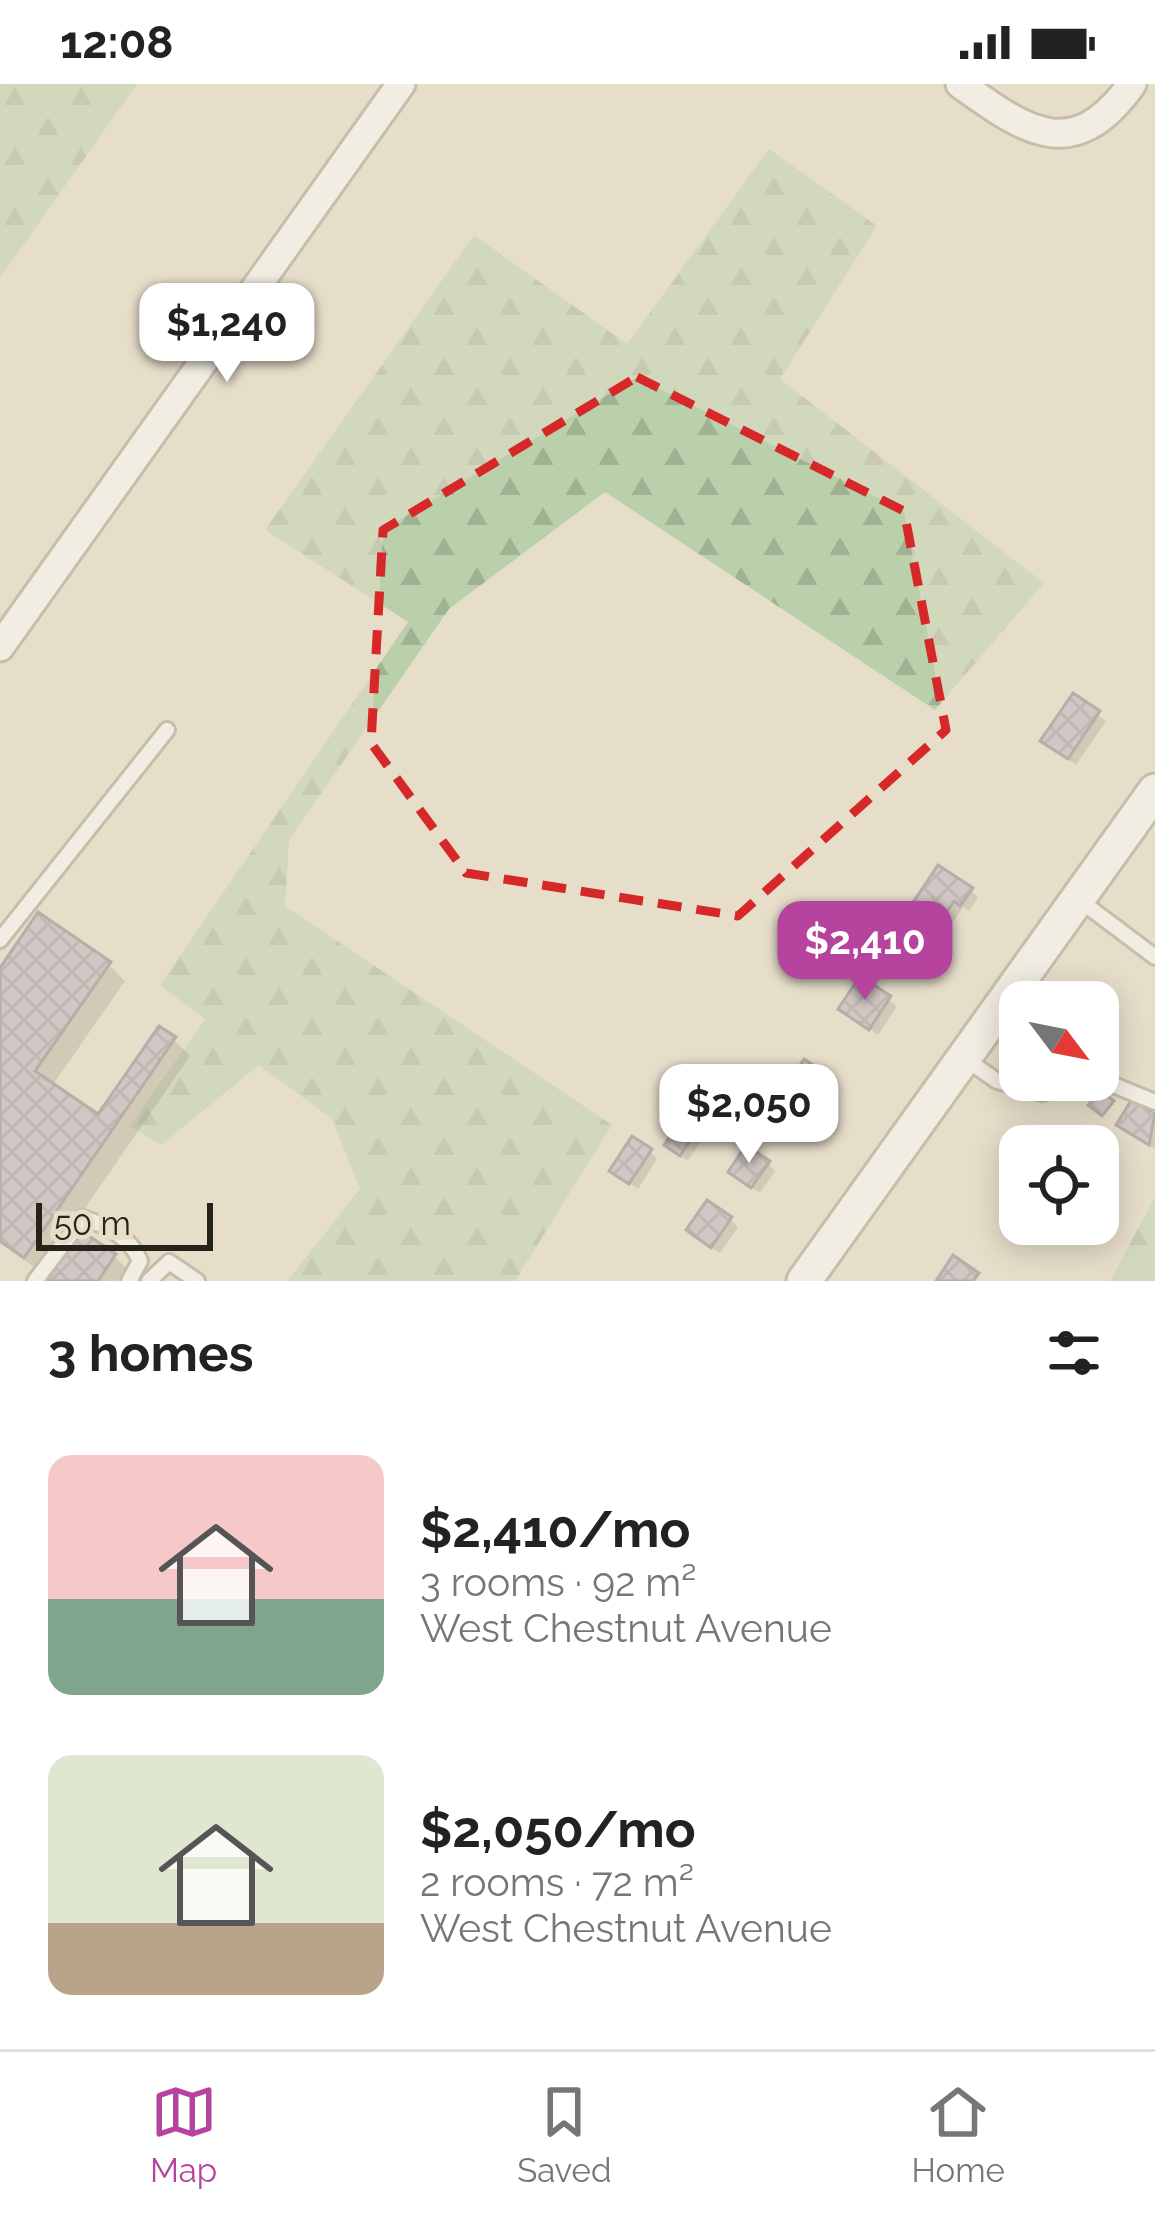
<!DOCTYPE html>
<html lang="en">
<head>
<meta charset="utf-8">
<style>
  :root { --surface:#fff; --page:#f6f6f6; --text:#222; --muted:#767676; --line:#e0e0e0; --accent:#b6449f }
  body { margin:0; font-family:Raleway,sans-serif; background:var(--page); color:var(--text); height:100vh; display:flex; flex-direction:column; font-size:45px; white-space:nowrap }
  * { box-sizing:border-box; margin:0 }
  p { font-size:39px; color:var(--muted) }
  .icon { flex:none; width:66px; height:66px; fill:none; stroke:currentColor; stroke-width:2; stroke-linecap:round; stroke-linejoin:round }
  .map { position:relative; height:1197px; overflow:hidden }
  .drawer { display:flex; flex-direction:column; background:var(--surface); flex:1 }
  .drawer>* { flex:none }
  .needle { width:78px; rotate:122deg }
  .tools { position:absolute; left:999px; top:897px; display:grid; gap:24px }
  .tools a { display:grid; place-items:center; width:120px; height:120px; border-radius:24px; background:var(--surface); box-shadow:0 6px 30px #0003; font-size:60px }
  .scale { position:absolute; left:36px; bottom:30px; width:177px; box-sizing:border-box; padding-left:12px; border:6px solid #25221a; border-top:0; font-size:33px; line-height:42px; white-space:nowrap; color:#25221a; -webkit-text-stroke:9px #e7deca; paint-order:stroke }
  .price { position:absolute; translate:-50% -102px; padding:0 27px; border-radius:24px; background:#fff; color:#222; font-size:39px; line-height:78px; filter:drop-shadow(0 3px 6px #0008) }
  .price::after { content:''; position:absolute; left:50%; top:72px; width:36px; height:27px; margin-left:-18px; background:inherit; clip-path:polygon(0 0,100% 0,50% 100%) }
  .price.current { background:var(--accent); color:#fff }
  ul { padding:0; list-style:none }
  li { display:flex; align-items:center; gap:36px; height:300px; padding:0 48px }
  li span { display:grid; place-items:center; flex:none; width:336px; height:240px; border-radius:24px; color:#555 }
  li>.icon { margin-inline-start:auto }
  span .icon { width:144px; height:144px; fill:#fffc; stroke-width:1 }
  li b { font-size:51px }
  h2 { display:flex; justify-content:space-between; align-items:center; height:144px; padding:0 48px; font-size:51px }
  .status { display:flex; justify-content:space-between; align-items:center; height:84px; padding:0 60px; background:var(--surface); direction:ltr }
  .status svg { height:33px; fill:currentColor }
  .menu { display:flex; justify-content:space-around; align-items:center; height:168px; border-top:3px solid var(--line); background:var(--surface); font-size:33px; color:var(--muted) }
  .menu a { display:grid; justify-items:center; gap:6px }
  .menu .current { color:var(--accent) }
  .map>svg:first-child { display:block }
  .forest { fill:url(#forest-firs) }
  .shadow { fill:#0003 }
  .building { fill:url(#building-cross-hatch); stroke:#7d7181; stroke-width:3 }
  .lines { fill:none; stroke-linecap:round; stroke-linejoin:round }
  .service-casing { stroke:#9f9783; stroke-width:20 }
  .minor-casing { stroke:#9f9783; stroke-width:33 }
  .tertiary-casing { stroke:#9f9783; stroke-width:39 }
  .service { stroke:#fff; stroke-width:14 }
  .minor { stroke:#fff; stroke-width:27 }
  .tertiary { stroke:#fff; stroke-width:33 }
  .marked { fill:none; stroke:#d62828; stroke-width:9; stroke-dasharray:24 15; stroke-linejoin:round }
</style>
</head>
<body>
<div class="status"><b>12:08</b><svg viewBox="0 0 49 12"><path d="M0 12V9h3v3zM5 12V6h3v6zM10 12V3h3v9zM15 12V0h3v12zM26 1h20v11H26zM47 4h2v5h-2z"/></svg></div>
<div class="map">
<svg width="1155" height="1197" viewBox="0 0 1155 1197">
  <defs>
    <pattern id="forest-firs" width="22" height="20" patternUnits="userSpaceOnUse" patternTransform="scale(3)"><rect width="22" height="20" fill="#b9d0ab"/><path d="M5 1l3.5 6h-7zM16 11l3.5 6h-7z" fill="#9fb293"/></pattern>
    <pattern id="building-cross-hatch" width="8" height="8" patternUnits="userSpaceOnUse" patternTransform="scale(3)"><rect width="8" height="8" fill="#b7aabc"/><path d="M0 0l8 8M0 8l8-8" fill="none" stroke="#958a98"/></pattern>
  </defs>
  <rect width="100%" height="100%" fill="#e7deca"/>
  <!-- forest -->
  <g class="forest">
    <polygon points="0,0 137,0 0,194"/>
    <polygon points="769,65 877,142 780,295 1044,499 935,626 605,408 449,525 289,756 285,822 612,1041 515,1197 287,1197 360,1105 332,1035 259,981 161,1061 130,1042 205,935 160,901 408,538 265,446 474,151 627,260"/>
    <polygon points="1155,1113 1155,1197 1110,1197"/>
  </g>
  <!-- shadow -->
  <g class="shadow">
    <polygon points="1073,613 1106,637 1076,681 1052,664"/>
    <polygon points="971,806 978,814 969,827 963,823 944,852 927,841 925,824"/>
    <polygon points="109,881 125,897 52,1002 98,1034 174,956 190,972 41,1188 0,1159 0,889"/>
    <polygon points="861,896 897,922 878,951 850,932"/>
    <polygon points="829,996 837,1003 817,1033 802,1023"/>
    <polygon points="1133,1019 1155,1032 1155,1065 1119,1041"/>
    <polygon points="697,1046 704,1053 688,1077 675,1068"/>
    <polygon points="650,1067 657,1075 638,1105 621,1094"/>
    <polygon points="768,1079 775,1087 760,1109 739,1095"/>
    <polygon points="730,1135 738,1143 720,1169 697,1154"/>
    <polygon points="114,1172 126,1184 117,1197 50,1197"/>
  </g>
  <!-- building -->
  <g class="building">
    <polygon points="1073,609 1100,627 1068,675 1040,657"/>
    <polygon points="938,781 973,804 960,822 954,817 935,846 916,834 923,823 914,817"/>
    <polygon points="38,828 111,878 35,987 98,1030 159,942 176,953 24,1174 0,1157 0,884"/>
    <polygon points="860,892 891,912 869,946 838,925"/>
    <polygon points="804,975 831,993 808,1028 791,1016 796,1009 786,1002"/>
    <polygon points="1101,1006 1114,1017 1102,1032 1088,1021"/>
    <polygon points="1132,1015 1155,1029 1149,1061 1116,1041"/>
    <polygon points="683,1033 699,1043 680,1072 664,1061"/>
    <polygon points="632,1052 652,1065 629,1100 609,1087"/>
    <polygon points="746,1061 770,1077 751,1104 728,1088"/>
    <polygon points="707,1116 732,1133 711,1164 686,1146"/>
    <polygon points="80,1146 116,1170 98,1197 47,1197"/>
    <polygon points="953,1171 979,1189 973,1197 936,1197"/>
  </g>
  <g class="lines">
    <defs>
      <g id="service">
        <polyline points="1078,815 1155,873"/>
        <polyline points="0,856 167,646"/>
        <polyline points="964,974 997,997 1042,1009 1085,998 1116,1002 1155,1018"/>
        <path d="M35,1197L83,1134C106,1141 131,1154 140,1177L129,1197"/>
        <polyline points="149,1197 169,1178 197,1197"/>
      </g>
      <g id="minor">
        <path d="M960,0C1026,47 1073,82 1132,0"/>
        <polyline points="0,563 401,0"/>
      </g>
      <polyline id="tertiary" points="804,1197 1155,707"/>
    </defs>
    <!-- service casing -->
    <use href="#service" class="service-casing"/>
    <!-- minor casing -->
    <use href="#minor" class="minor-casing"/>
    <!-- tertiary casing -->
    <use href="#tertiary" class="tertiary-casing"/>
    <!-- service -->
    <use href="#service" class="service"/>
    <!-- minor -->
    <use href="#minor" class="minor"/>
    <!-- tertiary -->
    <use href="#tertiary" class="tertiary"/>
  </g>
  <!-- marked area -->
  <path d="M0 0H1155V1197H0ZM637,293L904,427L946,646L738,832L466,789L371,659L383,446Z" fill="#e7deca" fill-opacity=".55" fill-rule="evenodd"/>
  <path class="marked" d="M637,293L904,427L946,646L738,832L466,789L371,659L383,446Z"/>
</svg>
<div class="tools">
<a><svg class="needle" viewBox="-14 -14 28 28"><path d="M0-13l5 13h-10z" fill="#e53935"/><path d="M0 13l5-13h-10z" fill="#767676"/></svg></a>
<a><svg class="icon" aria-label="locate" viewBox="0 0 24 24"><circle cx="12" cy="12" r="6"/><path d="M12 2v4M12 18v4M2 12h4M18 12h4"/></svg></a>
</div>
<div class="scale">50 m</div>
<b class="price" style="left:227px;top:301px">$1,240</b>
<b class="price current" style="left:865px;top:919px">$2,410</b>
<b class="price" style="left:749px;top:1082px">$2,050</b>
</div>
<section class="drawer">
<h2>3 homes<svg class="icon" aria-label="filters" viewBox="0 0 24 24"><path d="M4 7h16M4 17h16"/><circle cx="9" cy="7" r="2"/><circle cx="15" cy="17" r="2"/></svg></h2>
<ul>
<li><span style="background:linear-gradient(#f6c9c9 60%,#7fa58c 0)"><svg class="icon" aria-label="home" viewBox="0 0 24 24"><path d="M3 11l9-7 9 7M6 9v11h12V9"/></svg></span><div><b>$2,410/mo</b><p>3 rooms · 92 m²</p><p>West Chestnut Avenue</p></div></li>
<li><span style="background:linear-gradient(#dfe7d0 70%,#b9a48a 0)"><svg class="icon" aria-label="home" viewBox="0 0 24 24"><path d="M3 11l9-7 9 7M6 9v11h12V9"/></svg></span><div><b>$2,050/mo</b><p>2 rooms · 72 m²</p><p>West Chestnut Avenue</p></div></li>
</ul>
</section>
<nav class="menu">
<a class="current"><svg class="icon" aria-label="map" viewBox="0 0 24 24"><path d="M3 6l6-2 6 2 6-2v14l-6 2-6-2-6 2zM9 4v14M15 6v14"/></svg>Map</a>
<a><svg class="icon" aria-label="saved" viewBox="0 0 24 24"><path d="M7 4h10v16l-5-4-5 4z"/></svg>Saved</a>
<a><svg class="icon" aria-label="home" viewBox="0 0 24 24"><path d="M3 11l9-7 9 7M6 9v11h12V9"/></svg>Home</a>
</nav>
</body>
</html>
